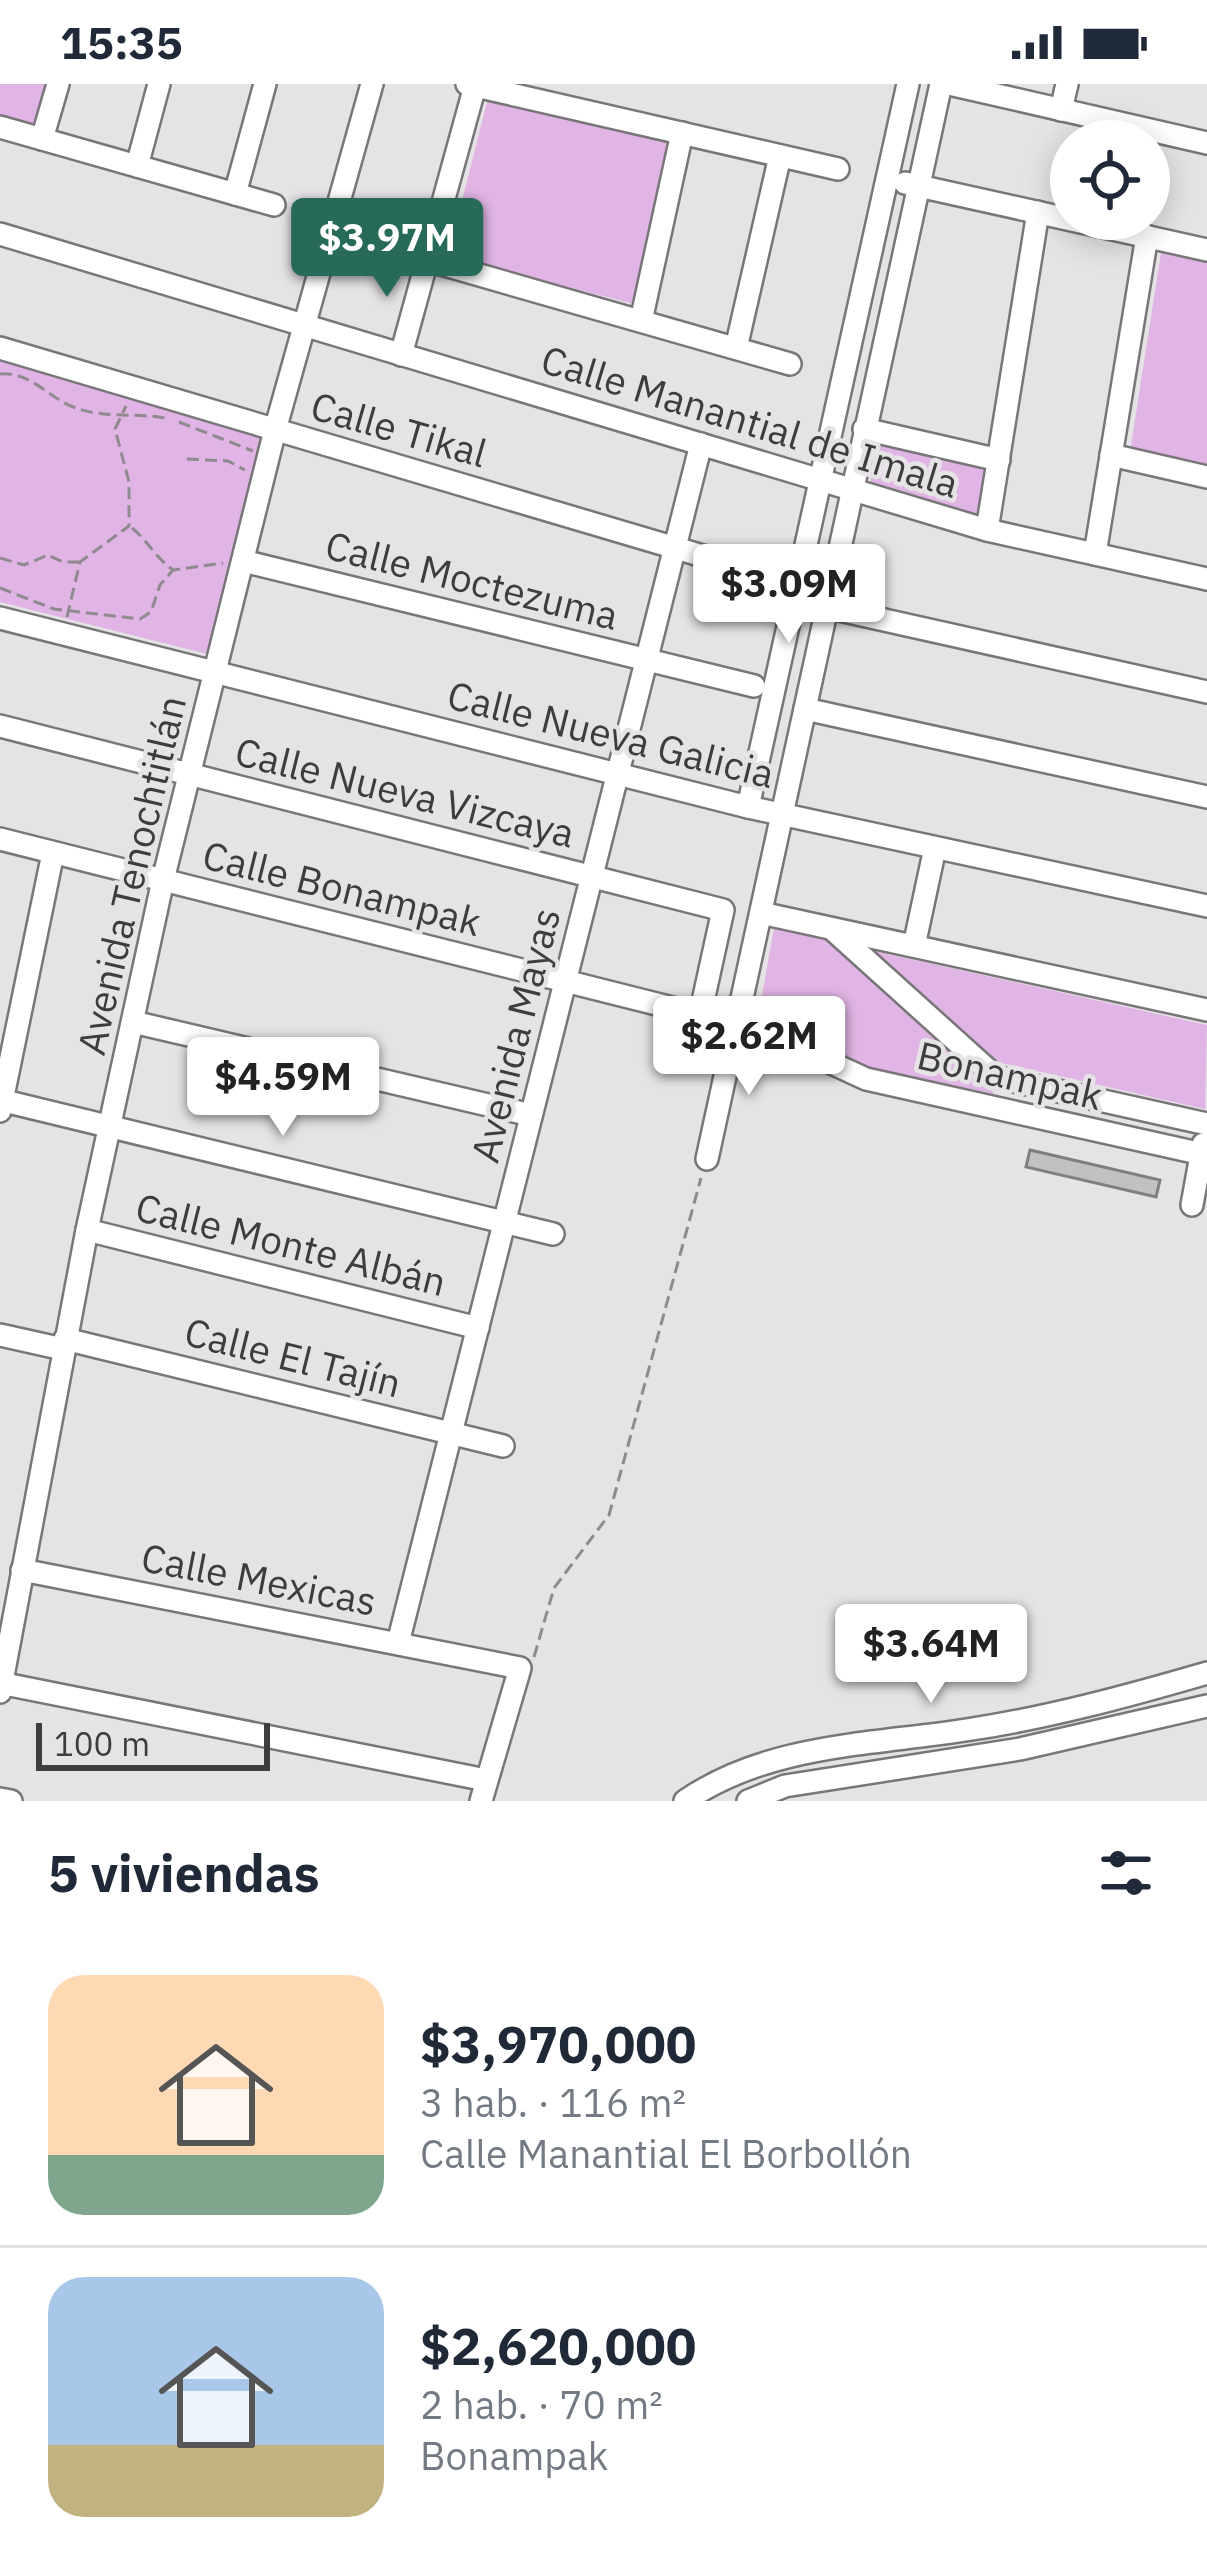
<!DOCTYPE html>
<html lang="es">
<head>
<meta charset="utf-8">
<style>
  :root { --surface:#fff; --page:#f2f2f3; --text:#1f2937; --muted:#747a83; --line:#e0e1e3; --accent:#286a59 }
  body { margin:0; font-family:"IBM Plex Sans",sans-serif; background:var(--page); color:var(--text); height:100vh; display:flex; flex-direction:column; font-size:45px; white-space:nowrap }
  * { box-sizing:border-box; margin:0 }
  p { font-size:39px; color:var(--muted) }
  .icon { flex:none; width:66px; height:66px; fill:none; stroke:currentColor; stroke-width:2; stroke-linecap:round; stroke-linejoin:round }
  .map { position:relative; height:1717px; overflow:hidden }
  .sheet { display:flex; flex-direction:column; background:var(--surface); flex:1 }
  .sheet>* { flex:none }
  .tools { position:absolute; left:1050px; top:36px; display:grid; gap:24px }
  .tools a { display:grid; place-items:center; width:120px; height:120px; border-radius:50%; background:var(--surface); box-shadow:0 6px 30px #0003; font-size:60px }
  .scale { position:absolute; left:36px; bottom:30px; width:234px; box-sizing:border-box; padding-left:12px; border:6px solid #3e3d3e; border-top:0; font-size:33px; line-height:42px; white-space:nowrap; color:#3e3d3e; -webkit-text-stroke:9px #e6e3e6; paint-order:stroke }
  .price { position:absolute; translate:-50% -102px; padding:0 27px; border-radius:12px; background:#fff; color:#222; font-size:39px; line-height:78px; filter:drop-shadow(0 3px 6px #0008) }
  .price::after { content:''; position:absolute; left:50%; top:72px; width:36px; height:27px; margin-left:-18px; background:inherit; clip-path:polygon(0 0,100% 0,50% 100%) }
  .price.active { background:var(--accent); color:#fff }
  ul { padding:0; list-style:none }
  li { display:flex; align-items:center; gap:36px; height:300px; padding:0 48px }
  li+li { border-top:3px solid var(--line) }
  li span { display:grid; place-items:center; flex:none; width:336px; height:240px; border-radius:36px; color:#555 }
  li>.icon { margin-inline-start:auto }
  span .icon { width:144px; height:144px; fill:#fffc; stroke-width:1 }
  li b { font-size:51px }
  h2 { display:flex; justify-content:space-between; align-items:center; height:144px; padding:0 48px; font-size:51px }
  .status { display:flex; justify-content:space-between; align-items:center; height:84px; padding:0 60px; background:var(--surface); direction:ltr }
  .status svg { height:33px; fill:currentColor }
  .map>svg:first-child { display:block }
  .green { fill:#e0b4e4 }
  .building { fill:#c3c0c3; stroke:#807e81; stroke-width:3 }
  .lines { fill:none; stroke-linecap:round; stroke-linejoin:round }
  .minor-casing { stroke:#797679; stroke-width:26 }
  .path { stroke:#8d8b8d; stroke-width:3; stroke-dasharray:12 6; stroke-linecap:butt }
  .minor { stroke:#fff; stroke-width:21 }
  .labels { text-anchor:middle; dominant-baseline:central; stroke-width:9; stroke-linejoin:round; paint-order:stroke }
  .street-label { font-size:39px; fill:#3e3d3e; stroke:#e6e3e6 }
</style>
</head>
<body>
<div class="status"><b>15:35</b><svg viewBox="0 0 49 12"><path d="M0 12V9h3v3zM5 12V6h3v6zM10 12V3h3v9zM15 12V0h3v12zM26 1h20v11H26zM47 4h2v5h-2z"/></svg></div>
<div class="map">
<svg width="1207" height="1717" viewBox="0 0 1207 1717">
  <rect width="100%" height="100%" fill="#e6e3e6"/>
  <!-- green -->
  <g class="green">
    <polygon points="0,0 50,0 39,41 0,31"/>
    <polygon points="489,10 680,59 638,221 448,172"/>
    <polygon points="1161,169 1207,179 1207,384 1130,368"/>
    <polygon points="0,275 270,352 215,572 0,518"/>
    <polygon points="878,359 994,387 987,437 869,405"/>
    <polygon points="774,844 826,856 983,992 994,1010 865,983 809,950 758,934"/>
    <polygon points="869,866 1207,941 1205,1025 997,978"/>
  </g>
  <!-- building -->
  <polygon class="building" points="1030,1066 1160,1096 1156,1113 1026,1083"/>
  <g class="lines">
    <defs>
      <g id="minor">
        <polyline points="467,0 838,85"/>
        <polyline points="949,0 1207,59"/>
        <polyline points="1061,26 1067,0"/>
        <polyline points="0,43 274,121"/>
        <polyline points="42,55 58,0"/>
        <polyline points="137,82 159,0"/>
        <polyline points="905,99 1207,166"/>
        <polyline points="235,110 265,0"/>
        <polyline points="0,150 987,446 1207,495"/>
        <polyline points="427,176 790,280"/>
        <polyline points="641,237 682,49"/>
        <polyline points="0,264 777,494"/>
        <polyline points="736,264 780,72"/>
        <polyline points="401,271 475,2"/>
        <polyline points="864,345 999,376"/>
        <polyline points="1111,371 1207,393"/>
        <polyline points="987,446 1038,128"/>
        <polyline points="1095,470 1147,152"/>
        <polyline points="243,477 754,602"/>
        <polyline points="826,523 1207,608"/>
        <polyline points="0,534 748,723 1207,822"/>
        <polyline points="805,625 1207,713"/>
        <polyline points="0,642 723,826 700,931"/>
        <polyline points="748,723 908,0"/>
        <polyline points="0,755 736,940 775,953 866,995 1207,1071"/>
        <polyline points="761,829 1207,926"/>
        <polyline points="832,845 996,993 1207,1040"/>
        <polyline points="914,862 935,764"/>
        <polyline points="133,938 531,1031"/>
        <polyline points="0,1016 553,1150"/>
        <polyline points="0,1027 53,769"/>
        <polyline points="707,1075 941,0"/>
        <polyline points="1192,1121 1203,1060"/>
        <polyline points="87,1146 478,1244"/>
        <polyline points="0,1251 63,1265"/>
        <polyline points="65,1255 503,1362"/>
        <polyline points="22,1486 520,1584 481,1717"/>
        <polyline points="398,1559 701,360"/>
        <polyline points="0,1599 486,1696"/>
        <polyline points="0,1608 87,1146 163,796 275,346 372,0"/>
        <polyline points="0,1715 11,1717"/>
        <path d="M685,1717C768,1660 870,1661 966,1646C1047,1634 1128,1612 1207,1589"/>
        <polyline points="748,1717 785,1702 1020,1665 1207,1622"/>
      </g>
    </defs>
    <!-- minor casing -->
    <use href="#minor" class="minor-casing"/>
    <!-- path -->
    <g class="path">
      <polyline points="293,126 318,133"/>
      <path d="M0,290C31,287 49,315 76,324C106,335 139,328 170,335"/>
      <polyline points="179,338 253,367"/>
      <polyline points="187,375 228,377 245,386"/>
      <path d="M132,444C148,457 156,474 173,486L223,479"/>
      <polyline points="0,474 24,481 48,471 63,478 79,478"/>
      <polyline points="0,504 54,525 140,535 151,528 160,501 173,486"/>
      <polyline points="67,533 80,478 129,442 129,398 115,345 126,322"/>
      <polyline points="534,1573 554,1504 609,1431 701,1094"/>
    </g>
    <!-- minor -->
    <use href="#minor" class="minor"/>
  </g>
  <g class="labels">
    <!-- street labels -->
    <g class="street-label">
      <text transform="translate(750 337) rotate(17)">Calle Manantial de Imala</text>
      <text transform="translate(399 345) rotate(16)">Calle Tikal</text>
      <text transform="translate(472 496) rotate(14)">Calle Moctezuma</text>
      <text transform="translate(611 650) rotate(14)">Calle Nueva Galicia</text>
      <text transform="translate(405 708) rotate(14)">Calle Nueva Vizcaya</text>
      <text transform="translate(131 791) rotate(-77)">Avenida Tenochtitlán</text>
      <text transform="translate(342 804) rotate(14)">Calle Bonampak</text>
      <text transform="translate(515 951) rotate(-76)">Avenida Mayas</text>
      <text transform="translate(1010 991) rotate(13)">Bonampak</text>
      <text transform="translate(291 1160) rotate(14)">Calle Monte Albán</text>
      <text transform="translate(293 1273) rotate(14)">Calle El Tajín</text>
      <text transform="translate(259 1495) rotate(11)">Calle Mexicas</text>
    </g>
  </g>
</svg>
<div class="tools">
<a><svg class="icon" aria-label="locate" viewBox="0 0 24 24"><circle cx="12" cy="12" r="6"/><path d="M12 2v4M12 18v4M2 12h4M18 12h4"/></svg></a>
</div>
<div class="scale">100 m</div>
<b class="price active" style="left:387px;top:216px">$3.97M</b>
<b class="price" style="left:789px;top:562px">$3.09M</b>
<b class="price" style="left:749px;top:1014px">$2.62M</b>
<b class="price" style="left:283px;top:1055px">$4.59M</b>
<b class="price" style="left:931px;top:1622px">$3.64M</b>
</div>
<section class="sheet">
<h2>5 viviendas<svg class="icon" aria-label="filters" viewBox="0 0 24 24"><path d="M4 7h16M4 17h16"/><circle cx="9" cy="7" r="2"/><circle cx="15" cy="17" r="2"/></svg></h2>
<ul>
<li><span style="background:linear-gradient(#ffd9b3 75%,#7fa58c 0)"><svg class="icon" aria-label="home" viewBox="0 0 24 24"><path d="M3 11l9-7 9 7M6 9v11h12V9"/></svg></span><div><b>$3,970,000</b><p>3 hab. · 116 m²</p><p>Calle Manantial El Borbollón</p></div></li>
<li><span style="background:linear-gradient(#a9c7e8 70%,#c2b280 0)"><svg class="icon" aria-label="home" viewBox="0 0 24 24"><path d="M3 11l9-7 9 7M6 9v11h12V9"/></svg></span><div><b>$2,620,000</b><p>2 hab. · 70 m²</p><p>Bonampak</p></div></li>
</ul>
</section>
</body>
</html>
